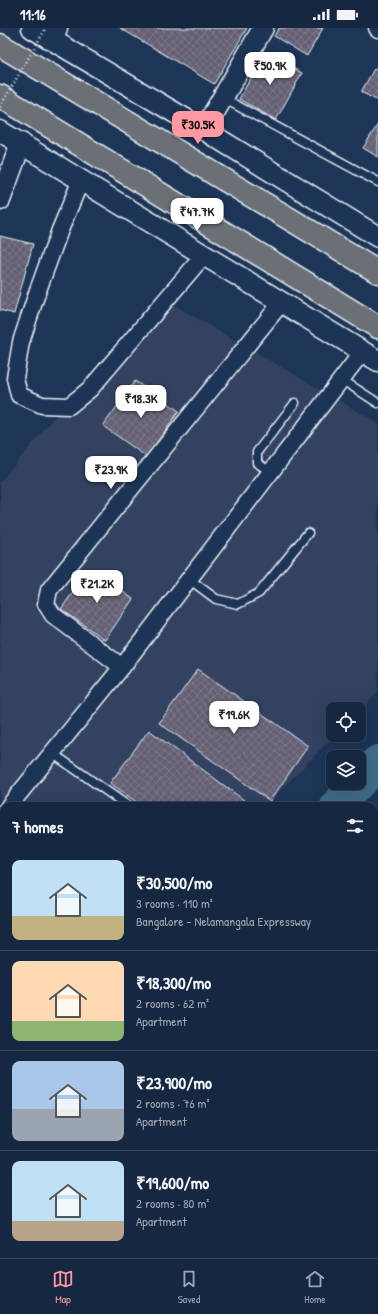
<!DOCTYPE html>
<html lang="en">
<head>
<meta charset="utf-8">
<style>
  :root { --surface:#162841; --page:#1f3048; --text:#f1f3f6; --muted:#9ea6b1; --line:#35445a; --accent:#ff9aa2 }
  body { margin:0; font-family:"Patrick Hand",sans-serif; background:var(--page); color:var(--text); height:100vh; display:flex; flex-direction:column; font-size:15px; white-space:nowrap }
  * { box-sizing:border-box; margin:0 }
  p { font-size:13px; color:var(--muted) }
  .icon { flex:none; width:22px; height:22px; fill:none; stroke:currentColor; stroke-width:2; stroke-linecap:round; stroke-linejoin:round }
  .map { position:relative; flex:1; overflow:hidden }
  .panel { position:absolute; left:0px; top:774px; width:378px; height:456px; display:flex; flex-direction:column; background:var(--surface); border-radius:12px 12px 0 0; box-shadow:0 4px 16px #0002,0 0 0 1px var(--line) }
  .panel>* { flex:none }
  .tools { position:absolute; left:326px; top:674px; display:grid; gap:8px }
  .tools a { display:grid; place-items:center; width:40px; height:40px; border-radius:8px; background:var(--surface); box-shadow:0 4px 16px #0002,0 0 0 1px var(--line); font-size:20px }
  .price { position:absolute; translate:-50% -34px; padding:0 9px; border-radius:8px; background:#fff; color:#222; font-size:13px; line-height:26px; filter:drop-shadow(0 1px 2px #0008) }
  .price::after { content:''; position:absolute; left:50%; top:24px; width:12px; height:9px; margin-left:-6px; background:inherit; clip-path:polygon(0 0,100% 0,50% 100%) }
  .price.on { background:var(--accent); color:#111 }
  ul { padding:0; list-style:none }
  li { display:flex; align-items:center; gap:12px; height:100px; padding:0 12px }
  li+li { border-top:1px solid var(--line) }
  li span { display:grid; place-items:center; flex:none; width:112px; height:80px; border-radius:8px; color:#555 }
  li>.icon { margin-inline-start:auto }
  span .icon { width:48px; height:48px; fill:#fffc; stroke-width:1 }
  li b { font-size:17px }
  h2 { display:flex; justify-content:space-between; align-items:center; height:48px; padding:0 12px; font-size:17px }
  .status { display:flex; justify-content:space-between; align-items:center; height:28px; padding:0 20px; background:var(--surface); direction:ltr }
  .status svg { height:11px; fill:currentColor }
  .menu { display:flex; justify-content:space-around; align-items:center; height:56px; border-top:1px solid var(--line); background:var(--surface); font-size:11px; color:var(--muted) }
  .menu a { display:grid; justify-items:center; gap:2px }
  .menu .on { color:var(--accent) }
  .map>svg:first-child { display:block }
  .built { fill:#334260 }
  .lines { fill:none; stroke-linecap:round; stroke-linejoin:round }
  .river { stroke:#416c87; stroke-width:34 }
  .building { fill:url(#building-cross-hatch); stroke:#e8f1f8 }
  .service-casing { stroke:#e8f1f8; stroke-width:11 }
  .minor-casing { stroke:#e8f1f8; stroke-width:19 }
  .tertiary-casing { stroke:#e8f1f8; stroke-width:23 }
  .motorway-casing { stroke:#e8f1f8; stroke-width:25 }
  .service { stroke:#1d3557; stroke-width:8 }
  .minor { stroke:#1d3557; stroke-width:16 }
  .tertiary { stroke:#1d3557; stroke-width:20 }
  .motorway { stroke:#6b7074; stroke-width:22 }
  .path-bridge { stroke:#e8f1f8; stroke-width:2.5; stroke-dasharray:1 3; stroke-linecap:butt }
</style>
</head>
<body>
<div class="status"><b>11:16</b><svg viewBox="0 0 49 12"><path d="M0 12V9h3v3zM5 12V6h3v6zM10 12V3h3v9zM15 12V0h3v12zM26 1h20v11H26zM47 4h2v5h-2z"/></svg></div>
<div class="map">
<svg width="378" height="1230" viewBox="0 0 378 1230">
  <defs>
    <pattern id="building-cross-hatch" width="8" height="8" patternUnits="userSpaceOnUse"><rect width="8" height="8" fill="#666175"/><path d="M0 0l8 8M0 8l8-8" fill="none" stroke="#7c7889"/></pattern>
  </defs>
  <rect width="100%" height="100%" fill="#1d3557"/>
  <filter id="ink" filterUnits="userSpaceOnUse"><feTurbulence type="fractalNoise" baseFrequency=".025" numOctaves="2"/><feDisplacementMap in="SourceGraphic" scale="8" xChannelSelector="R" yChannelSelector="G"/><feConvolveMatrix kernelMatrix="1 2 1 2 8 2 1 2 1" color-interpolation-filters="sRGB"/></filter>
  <g filter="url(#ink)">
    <!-- built -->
    <g class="built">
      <polygon points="157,267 378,395 378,664 359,683 359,681 333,681 333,707 335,707 265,778 4,778 4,1043 0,1047 0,454"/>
      <polygon points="378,805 378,1230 0,1230 0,1213 4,1208 4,1226 374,1226 374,808"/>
    </g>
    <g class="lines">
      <!-- river -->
      <g class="river">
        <polyline points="359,754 378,734"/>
        <polyline points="337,778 358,755"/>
        <polyline points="0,1138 4,1134"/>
      </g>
    </g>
    <!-- building -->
    <g class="building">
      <polygon points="120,0 247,0 214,56"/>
      <polygon points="279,0 323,0 307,28 274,8"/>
      <polygon points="265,24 302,45 276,92 239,71"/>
      <polygon points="374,41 378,43 378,73 361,64"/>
      <polygon points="378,96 378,129 363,120"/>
      <polygon points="0,208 33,216 14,286 0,282"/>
      <polygon points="135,353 179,383 147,429 103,398"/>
      <polygon points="90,541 133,571 105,612 61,581"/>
      <polygon points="198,641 308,718 270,773 159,695"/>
      <polygon points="149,702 252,778 142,778 110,755"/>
      <polygon points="374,862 378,864 378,953 374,951"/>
      <polygon points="4,910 4,1006 0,1003 0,916"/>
      <polygon points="374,961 378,963 378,1039 374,1046"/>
      <polygon points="378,1111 378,1230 298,1230 300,1226 374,1226 374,1117"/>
      <polygon points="6,1226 145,1226 151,1230 3,1230"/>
      <polygon points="167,1226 250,1226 248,1230 164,1230"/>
    </g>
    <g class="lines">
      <defs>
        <g id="service">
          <polyline points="223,70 378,154"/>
          <polyline points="341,351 378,375"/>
          <polyline points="271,444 257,435 257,424 295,375"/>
          <polyline points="189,551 216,571 238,576 259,565 308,505"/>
          <polyline points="52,725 128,778"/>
          <polyline points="374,819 378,814"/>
          <polyline points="0,1214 4,1210"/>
        </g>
        <g id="minor">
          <polyline points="377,0 378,1"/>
          <polyline points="55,14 59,0"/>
          <polyline points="81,152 60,202 37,265 21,314 15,350 19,367 42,377 69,378 90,361 204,227"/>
          <polyline points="122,639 53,587 46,576 49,562 282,274"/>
          <polyline points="9,778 122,639 363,323"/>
          <polyline points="0,788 4,784"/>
        </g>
        <g id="tertiary">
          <polyline points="32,0 204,102 378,209"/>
          <polyline points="204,102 263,0"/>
          <polyline points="0,103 378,333"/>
          <polyline points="0,172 21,115"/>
        </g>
        <g id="motorway">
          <polyline points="0,17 378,244"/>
          <polyline points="0,68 378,299"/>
        </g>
      </defs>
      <!-- service casing -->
      <use href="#service" class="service-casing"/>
      <!-- minor casing -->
      <use href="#minor" class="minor-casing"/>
      <!-- tertiary casing -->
      <use href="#tertiary" class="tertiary-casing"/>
      <!-- motorway casing -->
      <use href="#motorway" class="motorway-casing"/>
      <!-- service -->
      <use href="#service" class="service"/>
      <!-- minor -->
      <use href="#minor" class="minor"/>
      <!-- tertiary -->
      <use href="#tertiary" class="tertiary"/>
      <!-- motorway -->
      <use href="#motorway" class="motorway"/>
      <!-- path-bridge -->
      <polyline class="path-bridge" points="0,79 46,0"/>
    </g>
  </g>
</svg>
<div class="tools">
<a><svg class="icon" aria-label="locate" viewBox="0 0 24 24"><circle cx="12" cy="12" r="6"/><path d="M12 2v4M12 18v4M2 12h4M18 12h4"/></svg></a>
<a><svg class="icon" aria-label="layers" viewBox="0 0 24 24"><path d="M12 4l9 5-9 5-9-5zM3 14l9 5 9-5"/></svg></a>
</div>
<b class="price" style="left:270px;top:58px">₹50.9K</b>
<b class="price on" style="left:198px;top:117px">₹30.5K</b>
<b class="price" style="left:197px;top:204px">₹47.7K</b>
<b class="price" style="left:141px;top:391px">₹18.3K</b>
<b class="price" style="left:111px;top:462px">₹23.9K</b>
<b class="price" style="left:97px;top:576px">₹21.2K</b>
<b class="price" style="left:234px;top:707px">₹19.6K</b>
<section class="panel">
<h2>7 homes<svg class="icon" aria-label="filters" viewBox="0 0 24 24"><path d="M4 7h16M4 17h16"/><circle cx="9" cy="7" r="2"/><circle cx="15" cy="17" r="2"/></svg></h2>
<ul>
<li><span style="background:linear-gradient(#bfe0f5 70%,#c2b280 0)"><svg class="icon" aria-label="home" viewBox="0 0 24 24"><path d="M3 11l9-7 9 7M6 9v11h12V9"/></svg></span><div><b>₹30,500/mo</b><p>3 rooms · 110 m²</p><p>Bangalore - Nelamangala Expressway</p></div></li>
<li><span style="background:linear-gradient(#ffd9b3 75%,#8fb573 0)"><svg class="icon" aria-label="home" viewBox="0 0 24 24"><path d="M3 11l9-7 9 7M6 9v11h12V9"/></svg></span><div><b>₹18,300/mo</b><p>2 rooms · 62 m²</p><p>Apartment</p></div></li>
<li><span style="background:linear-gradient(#a9c7e8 60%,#9aa5b1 0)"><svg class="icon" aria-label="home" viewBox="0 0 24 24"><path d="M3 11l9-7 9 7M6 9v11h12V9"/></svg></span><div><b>₹23,900/mo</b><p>2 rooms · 76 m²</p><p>Apartment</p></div></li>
<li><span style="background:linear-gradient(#bfe0f5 75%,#b9a48a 0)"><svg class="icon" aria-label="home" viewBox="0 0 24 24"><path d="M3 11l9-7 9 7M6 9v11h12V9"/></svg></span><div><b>₹19,600/mo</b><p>2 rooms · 80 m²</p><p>Apartment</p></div></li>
</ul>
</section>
</div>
<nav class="menu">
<a class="on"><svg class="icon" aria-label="map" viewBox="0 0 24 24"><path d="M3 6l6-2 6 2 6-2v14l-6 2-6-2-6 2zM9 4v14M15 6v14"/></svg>Map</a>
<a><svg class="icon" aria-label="saved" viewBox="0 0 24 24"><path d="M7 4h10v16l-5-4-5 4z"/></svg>Saved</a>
<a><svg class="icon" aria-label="home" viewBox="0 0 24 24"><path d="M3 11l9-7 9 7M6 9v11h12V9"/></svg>Home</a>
</nav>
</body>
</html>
